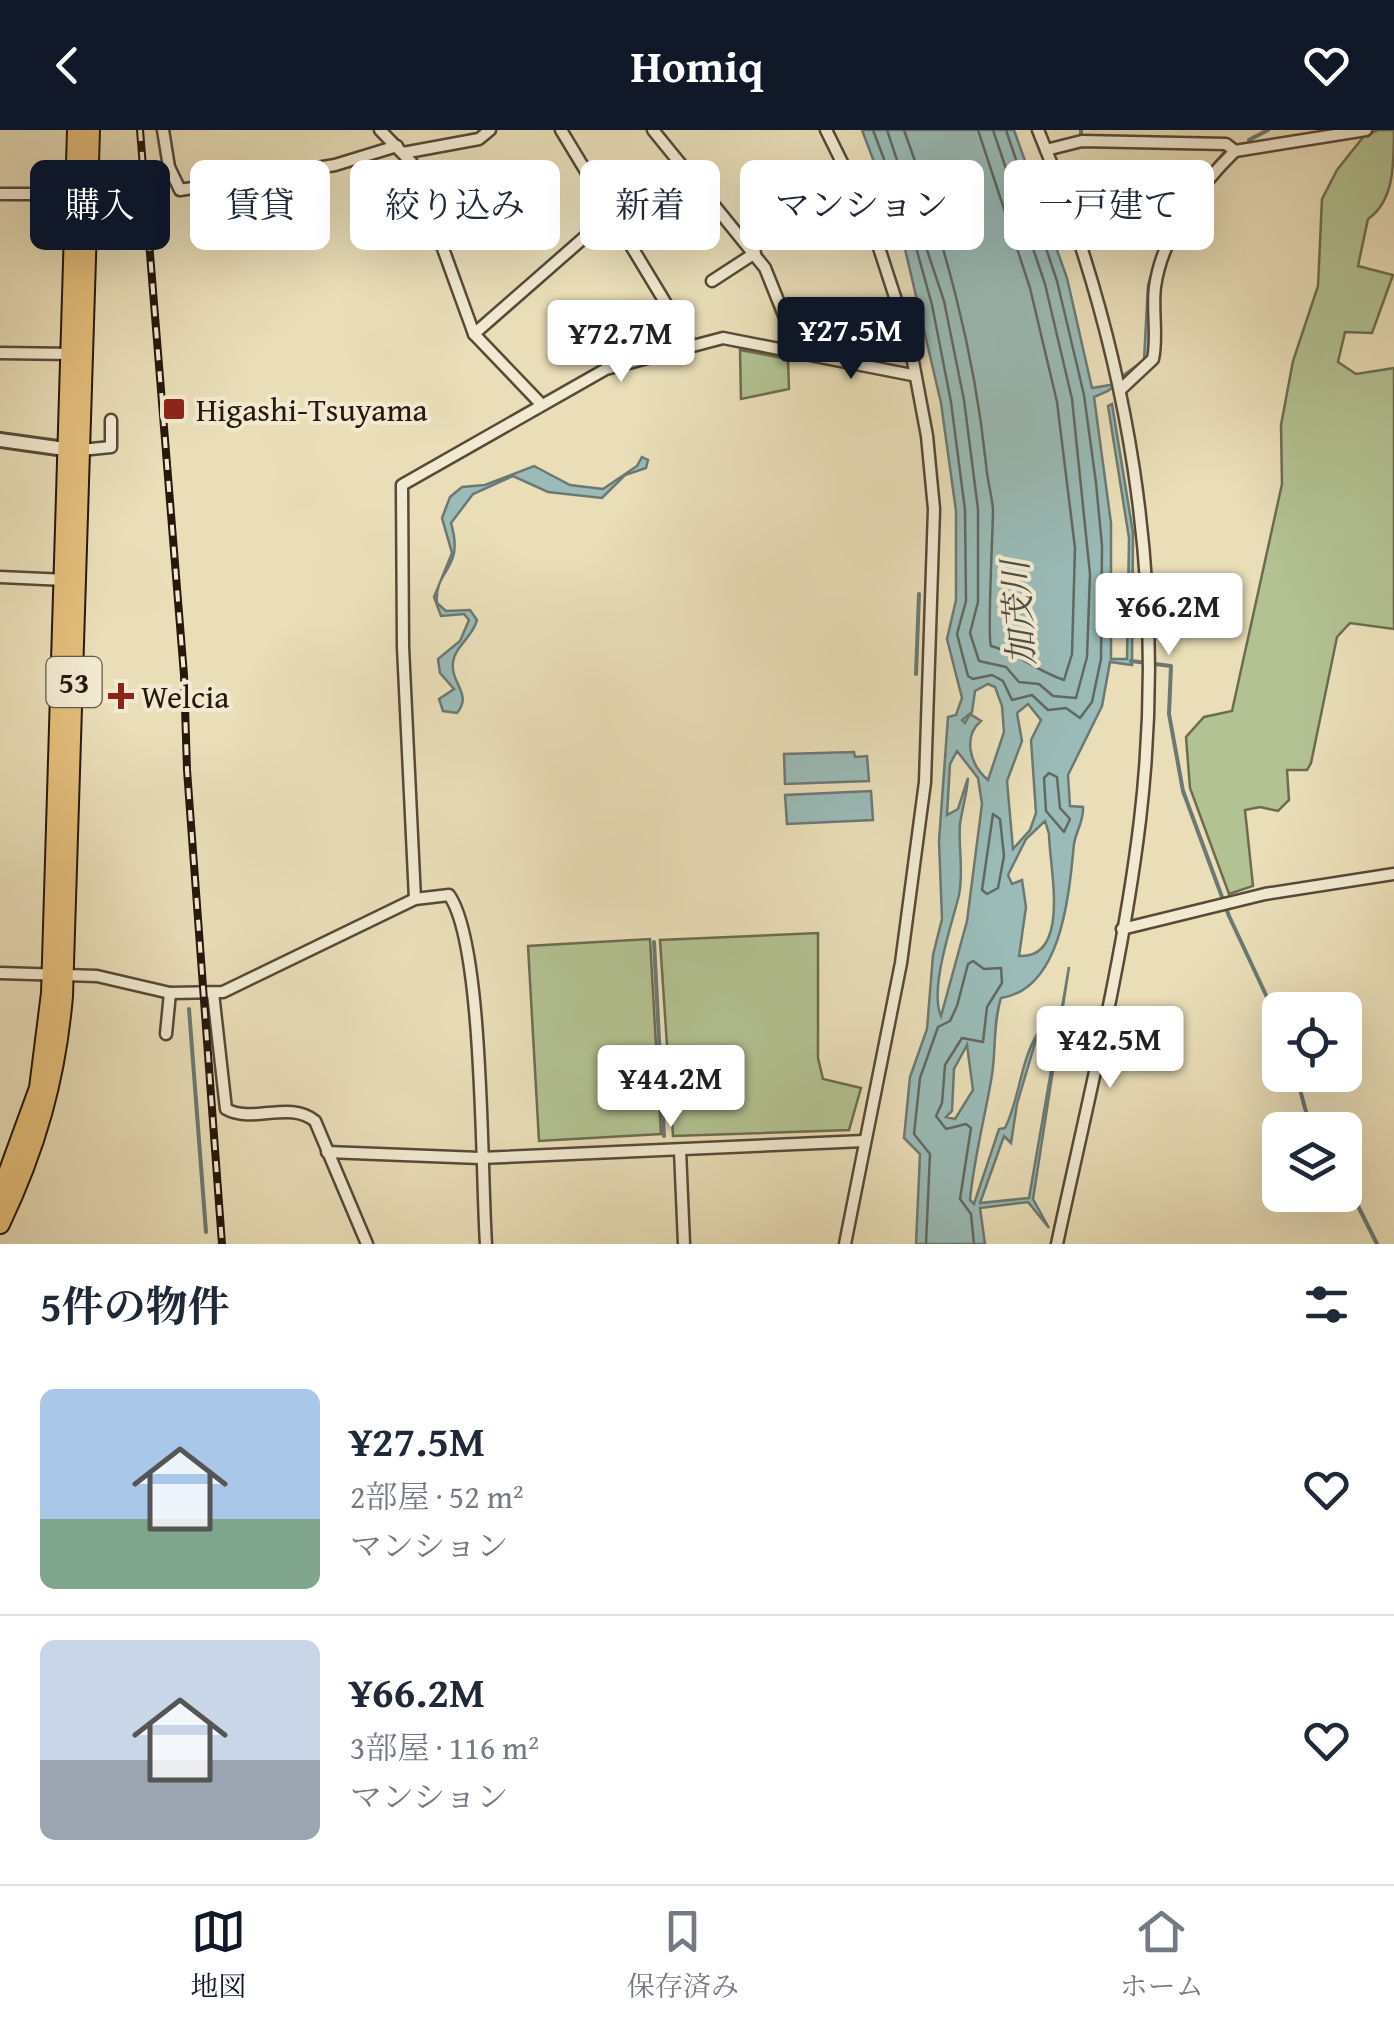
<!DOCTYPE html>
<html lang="ja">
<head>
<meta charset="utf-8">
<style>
  :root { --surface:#fff; --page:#f6f6f7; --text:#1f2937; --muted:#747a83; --line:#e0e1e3; --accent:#111827 }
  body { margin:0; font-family:"Gentium Book Plus","Noto Serif JP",serif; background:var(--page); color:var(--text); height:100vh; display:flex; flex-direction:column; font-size:38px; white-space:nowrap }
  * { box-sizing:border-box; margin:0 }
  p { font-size:32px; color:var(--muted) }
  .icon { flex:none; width:55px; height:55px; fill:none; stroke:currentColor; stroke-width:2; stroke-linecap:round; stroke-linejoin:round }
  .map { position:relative; height:1114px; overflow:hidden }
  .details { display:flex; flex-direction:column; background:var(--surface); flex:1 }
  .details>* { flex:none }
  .hud { position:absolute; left:30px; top:30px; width:1335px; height:90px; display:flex; gap:20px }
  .tools { position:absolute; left:1262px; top:862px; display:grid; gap:20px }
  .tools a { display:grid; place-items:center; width:100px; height:100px; border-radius:15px; background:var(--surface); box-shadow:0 10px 40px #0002; font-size:50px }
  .price { position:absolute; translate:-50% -85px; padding:0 22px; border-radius:10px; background:#fff; color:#222; font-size:32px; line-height:65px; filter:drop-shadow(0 2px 5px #0008) }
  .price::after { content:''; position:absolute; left:50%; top:60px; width:30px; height:22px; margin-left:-15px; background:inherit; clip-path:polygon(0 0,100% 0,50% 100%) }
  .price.selected { background:var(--accent); color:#fff }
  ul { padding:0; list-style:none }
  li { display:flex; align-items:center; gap:30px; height:250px; padding:0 40px }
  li+li { border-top:2px solid var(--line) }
  li span { display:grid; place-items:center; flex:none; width:280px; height:200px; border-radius:15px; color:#555 }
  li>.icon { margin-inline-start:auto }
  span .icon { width:120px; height:120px; fill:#fffc; stroke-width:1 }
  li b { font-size:42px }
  h2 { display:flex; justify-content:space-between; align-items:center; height:120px; padding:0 40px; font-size:42px }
  .chip { padding:0 35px; border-radius:15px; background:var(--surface); box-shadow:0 10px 40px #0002; font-size:35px; line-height:90px }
  .chip.selected { background:var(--accent); color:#fff }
  header { display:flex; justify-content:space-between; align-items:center; height:130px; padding:0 40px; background:var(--accent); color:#fff; font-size:45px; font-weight:600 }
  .dock { display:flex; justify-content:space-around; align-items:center; height:140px; border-top:2px solid var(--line); background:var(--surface); font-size:28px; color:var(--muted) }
  .dock a { display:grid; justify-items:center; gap:5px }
  .dock .selected { color:var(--accent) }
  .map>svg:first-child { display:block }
  .green { fill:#b3c292; stroke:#6d6c50; stroke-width:2.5 }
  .water { fill:#9abbb7; stroke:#6c7973; stroke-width:2.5; fill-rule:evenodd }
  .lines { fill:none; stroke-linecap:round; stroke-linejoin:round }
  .shore { stroke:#606962; stroke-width:2.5 }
  .stream { stroke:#6c7973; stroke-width:4 }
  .minor-casing { stroke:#584938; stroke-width:15 }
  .tertiary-casing { stroke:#584938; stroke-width:18 }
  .trunk-casing { stroke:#27170d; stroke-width:22 }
  .minor { stroke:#f1ead1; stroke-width:10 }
  .tertiary { stroke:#f1ead1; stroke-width:12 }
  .trunk { stroke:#e4bf7c; stroke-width:18 }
  .rail-casing { stroke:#27170d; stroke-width:8 }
  .rail { stroke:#f1ead1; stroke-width:4; stroke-dasharray:11; stroke-linecap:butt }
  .poi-dot { fill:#8f2418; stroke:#f1ead1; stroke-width:4 }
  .labels { text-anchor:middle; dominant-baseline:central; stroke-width:8; stroke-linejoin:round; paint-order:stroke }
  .shield { fill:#f1ead1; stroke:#645648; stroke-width:2.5 }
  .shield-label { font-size:30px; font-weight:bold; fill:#27170d }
  .poi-label { font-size:32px; fill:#27170d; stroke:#f1ead1; text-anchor:start }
  .water-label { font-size:35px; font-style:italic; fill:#4f5048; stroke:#f1ead1 }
</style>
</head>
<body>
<header><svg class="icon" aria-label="back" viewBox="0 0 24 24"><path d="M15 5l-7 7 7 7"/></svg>Homiq<svg class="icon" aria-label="heart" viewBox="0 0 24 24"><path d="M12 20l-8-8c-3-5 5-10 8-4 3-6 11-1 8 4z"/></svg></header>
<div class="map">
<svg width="1394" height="1114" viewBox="0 0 1394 1114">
  <rect width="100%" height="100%" fill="#e9deb8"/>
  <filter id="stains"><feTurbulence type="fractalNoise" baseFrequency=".002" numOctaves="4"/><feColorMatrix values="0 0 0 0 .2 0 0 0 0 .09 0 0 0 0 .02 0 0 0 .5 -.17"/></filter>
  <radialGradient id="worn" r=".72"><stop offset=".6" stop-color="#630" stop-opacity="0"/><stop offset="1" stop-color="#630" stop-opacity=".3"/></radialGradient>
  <!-- green -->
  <g class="green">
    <path d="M1378,0H1394C1394,35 1394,71 1368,89L1358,136L1393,145L1372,203L1345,202L1338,232L1356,244L1394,238V499L1350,493L1337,507L1311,633L1307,640H1287L1289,670L1278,681L1260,677L1245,680L1253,756L1229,764L1190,658L1186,607L1204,587L1232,581L1282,354L1281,295L1293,231L1318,156L1322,69L1337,40L1364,6Z"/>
    <polygon points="740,220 788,229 789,259 741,269"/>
    <polygon points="818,803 818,928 823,949 861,958 849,1000 673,1006 660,810"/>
    <polygon points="650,809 661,1004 539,1011 528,816"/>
  </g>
  <!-- water -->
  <g class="water">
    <path d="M862,0H1014L1067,148L1092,258L1110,255L1144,230L1148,155L1168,95L1171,99L1156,143L1148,229L1108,261L1094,267L1111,393V529H1127L1129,408L1108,276L1112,274L1133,403L1132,535L1110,532L1102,576L1068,645L1070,676L1083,677C1084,691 1076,701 1074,714C1069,764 1062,859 1001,868C993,893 996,919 992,945C985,987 974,1028 970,1070L974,1074L999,999L1005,998C1020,968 1020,931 1038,903L1017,974L1011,1013L1004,1006L980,1073L1029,1068L1069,837L1033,1069L1049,1098L1028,1072L980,1078L985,1114H916L920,1024L904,1008L910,947L927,899L933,825L942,789L939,711L948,587L956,585L962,568L947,509L956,470V381L941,273L902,106ZM988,554L995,557L1002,576L1004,602L988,650C969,634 963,606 981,591L970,584L965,593L962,590L972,582L975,561ZM1028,574L1041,590L1031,610L1036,683L1030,700L1013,719L1007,651L1022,611L1017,583ZM957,621L978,648L982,674L967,791L941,886C929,859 952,794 959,765C964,741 958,717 960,694C962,679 967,664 968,648L958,679L947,685L950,634ZM1045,691L1049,704C1049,735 1072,829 1019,826L1026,777L1022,750L1012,754L1008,745L1026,709ZM967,915L973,960L955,989L946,987L952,981L954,939Z"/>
    <path d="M642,327L648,330L646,338L625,345L602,368L548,362L513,346L473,364L451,393C465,441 434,438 437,473L446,481L470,480L477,490C473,507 455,516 453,532C450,553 473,564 457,583L443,581L439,569L454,559L440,543L438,529L460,511L469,490L464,484L441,486L434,467L452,423L442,388L450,367L462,357L485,355L534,336L570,355L603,359L637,336Z"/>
    <polygon points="854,622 855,627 867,626 869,651 785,654 784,624"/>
    <polygon points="871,661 873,690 787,694 785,665"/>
  </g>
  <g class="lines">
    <!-- shore -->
    <g class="shore">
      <polyline points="873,0 912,103 932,175 951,272 965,380 966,471 957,504 968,546 973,549 992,545 1003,551 1012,570 1032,565 1048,580 1066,578 1080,588 1092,572 1101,529 1102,416 1096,353 1084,265 1057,151 1006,0"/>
      <polyline points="887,0 944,171 964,270 978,379 978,472 970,503 979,531 1006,537 1019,552 1039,554 1053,566 1076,568 1087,527 1090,444 1072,269 1045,154 993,0"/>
      <path d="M904,0C944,110 974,218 986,334C987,350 992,365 993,380C993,400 987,508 991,516C1018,523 1038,542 1064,550L1072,524L1075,418L1057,272L1030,158L978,0"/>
      <polygon points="1049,643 1057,647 1060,678 1070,689 1064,702 1046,681 1044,648"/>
      <polygon points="993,684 1000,689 1004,726 998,758 987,764 982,760"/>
      <polyline points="926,1114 930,1024 914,1004 920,948 938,897 950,891 957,876 968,834 973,831 984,839 1001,838 1002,853 987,877 983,912 962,908 945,935 942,973 936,986 946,999 966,994 971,998 960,1069 971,1084 974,1114"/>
    </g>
    <!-- stream -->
    <g class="stream">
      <polyline points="1081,0 1081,4"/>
      <polyline points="1249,10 1268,0"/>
      <polyline points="1206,45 1225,22"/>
      <polyline points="1131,531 1171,536 1169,584 1183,661 1229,786 1280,895"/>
      <polyline points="916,544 919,464"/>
      <polyline points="654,812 664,1006"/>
      <polyline points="189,879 206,1102"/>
      <polyline points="1296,945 1311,1000"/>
      <polyline points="1345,1050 1377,1114"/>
    </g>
    <defs>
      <g id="minor">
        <polyline points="163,0 169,37 180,60 335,35 397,16"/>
        <polyline points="380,0 412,33 474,204 540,273"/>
        <polyline points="561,0 691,215"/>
        <polyline points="653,0 765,138 798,220"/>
        <polyline points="826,0 869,87 909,210 927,306 934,379 925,652 901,833 845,1114"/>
        <path d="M1038,0C1129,219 1168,453 1140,690C1123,832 1087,974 1057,1114"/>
        <polyline points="1046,20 1082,11 1226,14 1235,21"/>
        <polyline points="403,23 479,9 490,0"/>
        <polyline points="0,64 78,64"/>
        <polyline points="712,151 755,123"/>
        <polyline points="474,204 611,84"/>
        <polyline points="0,223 74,224"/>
        <path d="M1120,260L1153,229C1158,206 1152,181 1155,157C1162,106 1199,56 1235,21L1366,0"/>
        <polyline points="81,320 111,317 111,290"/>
        <polyline points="0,447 66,450"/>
        <polyline points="415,769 403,517 402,355 606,239 723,208 912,245"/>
        <polyline points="1122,799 1265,764 1394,744"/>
        <path d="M0,843L97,846L170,863L223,862L415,769L449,765C484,814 481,1042 486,1114"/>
        <path d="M213,863L226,979C253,994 290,970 315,991L367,1114"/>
        <polyline points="166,904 170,863"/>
        <polyline points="680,1020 684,1114"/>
        <polyline points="327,1022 480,1028 864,1011"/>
      </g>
      <polyline id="tertiary" points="0,310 72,320"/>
      <g id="trunk">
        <polyline points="0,1065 39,958 51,863 77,0"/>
        <path d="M0,1094C36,1019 56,948 63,866L90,0"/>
      </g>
    </defs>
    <!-- minor casing -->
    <use href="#minor" class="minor-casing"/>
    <!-- tertiary casing -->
    <use href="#tertiary" class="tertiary-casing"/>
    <!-- trunk casing -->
    <use href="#trunk" class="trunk-casing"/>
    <!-- minor -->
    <use href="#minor" class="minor"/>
    <!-- tertiary -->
    <use href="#tertiary" class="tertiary"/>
    <!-- trunk -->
    <use href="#trunk" class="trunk"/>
    <defs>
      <polyline id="rail" points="140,0 184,545 187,640 222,1114"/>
    </defs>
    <!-- rail casing -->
    <use href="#rail" class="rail-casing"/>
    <!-- rail -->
    <use href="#rail" class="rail"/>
  </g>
  <!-- markers -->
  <g class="poi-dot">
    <rect x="162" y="267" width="24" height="24" rx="5"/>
    <path d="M116 551h10v10h10v10h-10v10h-10v-10h-10v-10h10z"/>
  </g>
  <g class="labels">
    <!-- shield labels -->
    <rect class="shield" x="46.5" y="527" width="55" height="50" rx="8"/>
    <g class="shield-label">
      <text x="74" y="552">53</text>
    </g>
    <!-- poi labels -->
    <g class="poi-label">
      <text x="196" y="279">Higashi-Tsuyama</text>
      <text x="141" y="566">Welcia</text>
    </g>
    <!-- water labels -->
    <g class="water-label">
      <text transform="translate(1018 483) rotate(-94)">加茂川</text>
    </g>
  </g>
  <rect width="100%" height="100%" filter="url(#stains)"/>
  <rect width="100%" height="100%" fill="url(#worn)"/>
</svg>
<div class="tools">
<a><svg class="icon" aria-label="locate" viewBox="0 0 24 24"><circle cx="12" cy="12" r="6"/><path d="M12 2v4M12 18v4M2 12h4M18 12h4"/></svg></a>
<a><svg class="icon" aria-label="layers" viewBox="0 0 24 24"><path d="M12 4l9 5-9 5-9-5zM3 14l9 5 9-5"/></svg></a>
</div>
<b class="price selected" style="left:851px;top:252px">¥27.5M</b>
<b class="price" style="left:621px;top:255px">¥72.7M</b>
<b class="price" style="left:1169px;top:528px">¥66.2M</b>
<b class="price" style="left:1110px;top:961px">¥42.5M</b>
<b class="price" style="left:671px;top:1000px">¥44.2M</b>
<div class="hud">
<a class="chip selected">購入</a>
<a class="chip">賃貸</a>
<a class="chip">絞り込み</a>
<a class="chip">新着</a>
<a class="chip">マンション</a>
<a class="chip">一戸建て</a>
</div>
</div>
<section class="details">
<h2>5件の物件<svg class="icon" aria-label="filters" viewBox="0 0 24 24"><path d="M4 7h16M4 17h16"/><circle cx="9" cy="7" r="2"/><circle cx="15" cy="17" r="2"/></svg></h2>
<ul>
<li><span style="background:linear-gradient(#a9c7e8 65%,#7fa58c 0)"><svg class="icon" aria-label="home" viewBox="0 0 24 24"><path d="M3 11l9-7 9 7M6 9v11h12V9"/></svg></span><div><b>¥27.5M</b><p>2部屋 · 52 m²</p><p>マンション</p></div><svg class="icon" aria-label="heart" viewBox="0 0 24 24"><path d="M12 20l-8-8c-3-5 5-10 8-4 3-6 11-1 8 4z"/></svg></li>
<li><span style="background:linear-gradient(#c9d6e8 60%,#9aa5b1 0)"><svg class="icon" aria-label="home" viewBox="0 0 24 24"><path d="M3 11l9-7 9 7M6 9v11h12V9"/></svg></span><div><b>¥66.2M</b><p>3部屋 · 116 m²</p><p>マンション</p></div><svg class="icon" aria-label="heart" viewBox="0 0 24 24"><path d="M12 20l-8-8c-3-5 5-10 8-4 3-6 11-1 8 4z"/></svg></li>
</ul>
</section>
<nav class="dock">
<a class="selected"><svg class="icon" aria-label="map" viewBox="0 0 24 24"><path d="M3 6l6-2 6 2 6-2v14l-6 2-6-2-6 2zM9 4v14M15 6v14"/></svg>地図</a>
<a><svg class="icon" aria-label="saved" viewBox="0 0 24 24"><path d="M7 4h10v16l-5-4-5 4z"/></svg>保存済み</a>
<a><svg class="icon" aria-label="home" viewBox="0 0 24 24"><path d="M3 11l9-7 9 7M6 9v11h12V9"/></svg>ホーム</a>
</nav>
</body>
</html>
